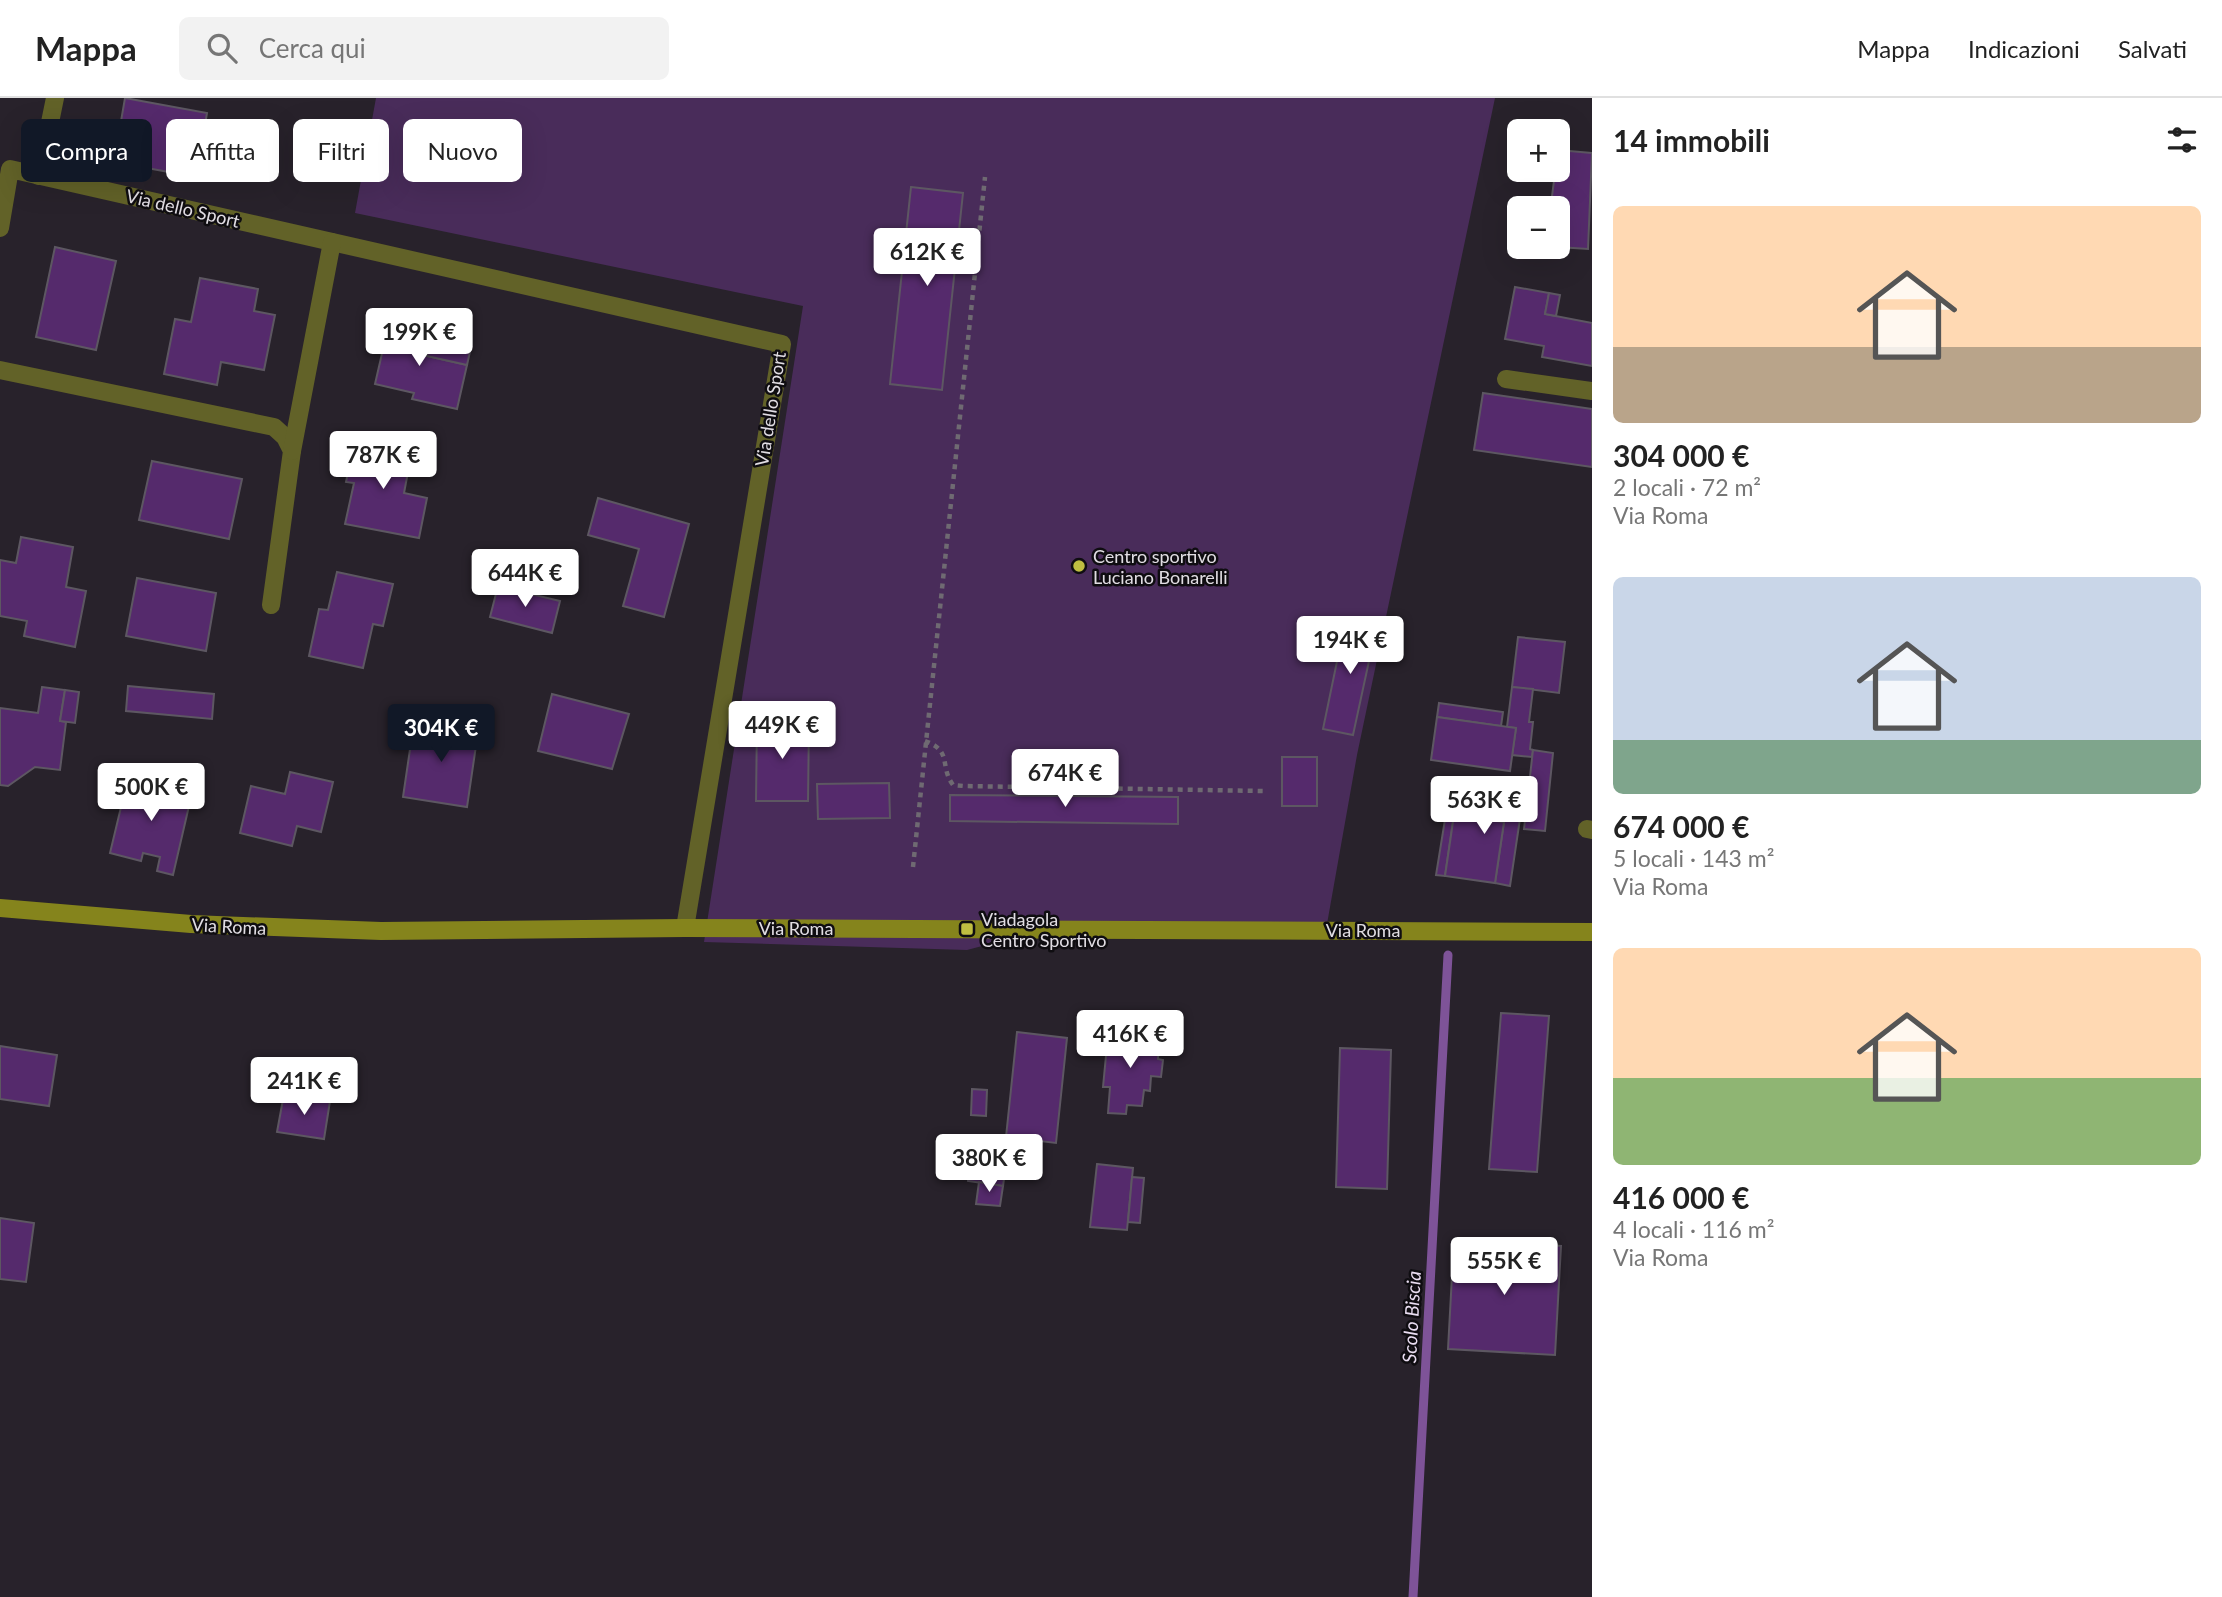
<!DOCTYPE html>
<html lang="it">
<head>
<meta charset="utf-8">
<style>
  :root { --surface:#fff; --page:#f2f2f2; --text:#222; --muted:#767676; --line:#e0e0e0; --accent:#111827 }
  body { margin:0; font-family:Lato,sans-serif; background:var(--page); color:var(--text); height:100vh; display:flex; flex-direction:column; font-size:26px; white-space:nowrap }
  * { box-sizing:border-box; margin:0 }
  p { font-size:23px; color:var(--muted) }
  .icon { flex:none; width:38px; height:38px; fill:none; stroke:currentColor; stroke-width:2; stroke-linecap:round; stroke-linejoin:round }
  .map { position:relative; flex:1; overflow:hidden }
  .drawer { display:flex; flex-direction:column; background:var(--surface); width:630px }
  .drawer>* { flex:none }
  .banner { position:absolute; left:21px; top:21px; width:665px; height:63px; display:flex; gap:14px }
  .controls { position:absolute; left:1507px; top:21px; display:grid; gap:14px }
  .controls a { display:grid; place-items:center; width:63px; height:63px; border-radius:10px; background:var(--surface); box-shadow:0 7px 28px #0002; font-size:35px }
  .price { position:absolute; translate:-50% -60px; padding:0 16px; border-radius:7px; background:#fff; color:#222; font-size:23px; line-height:46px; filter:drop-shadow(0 2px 4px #0008) }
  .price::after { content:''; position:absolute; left:50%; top:42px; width:21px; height:16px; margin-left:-10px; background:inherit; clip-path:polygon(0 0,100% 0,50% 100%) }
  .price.current { background:var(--accent); color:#fff }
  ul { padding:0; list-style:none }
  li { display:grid; align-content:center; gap:14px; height:371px; padding:0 21px }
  li span { display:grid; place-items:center; height:217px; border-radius:10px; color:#555 }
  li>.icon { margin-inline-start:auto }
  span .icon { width:126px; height:126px; fill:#fffc; stroke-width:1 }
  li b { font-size:30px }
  h2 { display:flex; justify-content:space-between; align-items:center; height:84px; padding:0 21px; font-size:30px }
  .pill { padding:0 24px; border-radius:10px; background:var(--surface); box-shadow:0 7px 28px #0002; font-size:24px; line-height:63px }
  .pill.current { background:var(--accent); color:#fff }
  header { display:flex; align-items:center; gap:42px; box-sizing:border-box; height:98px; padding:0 35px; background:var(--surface); border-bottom:2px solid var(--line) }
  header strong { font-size:33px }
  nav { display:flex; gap:38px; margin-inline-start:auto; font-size:24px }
  .search { width:490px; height:63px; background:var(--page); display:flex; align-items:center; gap:18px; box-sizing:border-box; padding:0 24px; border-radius:10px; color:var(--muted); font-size:26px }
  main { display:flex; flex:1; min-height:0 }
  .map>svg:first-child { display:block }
  .green { fill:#492c5a }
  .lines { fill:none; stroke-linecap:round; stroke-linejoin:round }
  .stream { stroke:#7e5398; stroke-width:9 }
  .building { fill:#552a6c; stroke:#5d5762; stroke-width:2 }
  .path { stroke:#6f6a72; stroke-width:4.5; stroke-dasharray:5 5; stroke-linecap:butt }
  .service { stroke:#626228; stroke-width:18 }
  .minor { stroke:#626228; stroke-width:18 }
  .secondary { stroke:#85841c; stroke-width:18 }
  .poi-dot { fill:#bfbe41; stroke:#0f0d11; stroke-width:2.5 }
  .labels { text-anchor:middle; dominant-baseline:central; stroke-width:5; stroke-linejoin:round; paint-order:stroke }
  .street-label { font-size:18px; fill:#e1dde3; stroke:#0f0d11 }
  .poi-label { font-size:18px; fill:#e1dde3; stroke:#0f0d11; text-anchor:start }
  .water-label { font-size:19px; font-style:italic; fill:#eadef2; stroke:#0f0d11 }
</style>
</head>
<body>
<header>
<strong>Mappa</strong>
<div class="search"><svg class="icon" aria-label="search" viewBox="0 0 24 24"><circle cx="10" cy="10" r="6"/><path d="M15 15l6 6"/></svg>Cerca qui</div>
<nav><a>Mappa</a><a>Indicazioni</a><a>Salvati</a></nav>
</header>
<main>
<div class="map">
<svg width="1592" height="1499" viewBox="0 0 1592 1499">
  <rect width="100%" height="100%" fill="#28222b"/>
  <!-- green -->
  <polygon class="green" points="376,0 1495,0 1357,657 1327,826 1024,837 967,852 704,844 803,208 355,115"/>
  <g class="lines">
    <!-- stream -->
    <polyline class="stream" points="1413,1499 1448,857"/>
  </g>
  <!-- building -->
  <g class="building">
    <polygon points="125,0 207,15 196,79 114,64"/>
    <polygon points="1558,52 1592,55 1588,151 1558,149 1558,110 1535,110 1536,105 1551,106"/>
    <polygon points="911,89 963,95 942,292 890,286"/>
    <polygon points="55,149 116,163 96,252 36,239"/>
    <polygon points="200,180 258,191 254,213 275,217 264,272 221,264 217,287 164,276 175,221 191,224"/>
    <polygon points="1515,189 1549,195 1545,216 1592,225 1592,268 1542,259 1544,248 1505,241"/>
    <polygon points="1549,195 1560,197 1556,218 1545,216"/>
    <polygon points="389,225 432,235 427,258 467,267 457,311 412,301 414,295 375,286"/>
    <polygon points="431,240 471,249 467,267 427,258"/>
    <polygon points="1483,295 1592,311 1592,369 1474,352"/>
    <polygon points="355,341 412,353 404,395 427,400 419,440 345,426 354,385 346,384"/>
    <polygon points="152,363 242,381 229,441 139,422"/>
    <polygon points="598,400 689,426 664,519 623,508 639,451 588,437"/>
    <polygon points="21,439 73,449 66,489 86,493 75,549 24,538 27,523 0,518 0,462 16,465"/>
    <polygon points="337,474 393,486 383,528 373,526 363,570 309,558 319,511 328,512"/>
    <polygon points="137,480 216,495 206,553 126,538"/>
    <polygon points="498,488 560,503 552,535 490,519"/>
    <polygon points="1346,520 1377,526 1353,637 1323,631"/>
    <polygon points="1518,539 1565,544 1559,595 1512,589"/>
    <polygon points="128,588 214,596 212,621 126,613"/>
    <polygon points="42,589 65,592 60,623 66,624 60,672 35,669 8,688 0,687 0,610 38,615"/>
    <polygon points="1512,589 1533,591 1529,624 1533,624 1530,651 1533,652 1532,659 1512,657 1516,630 1507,629"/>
    <polygon points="65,592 79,594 75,625 60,623"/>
    <polygon points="552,596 629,616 612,671 538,653"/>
    <polygon points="1439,605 1503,614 1501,628 1437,619"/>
    <polygon points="1437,619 1516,630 1510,673 1431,662"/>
    <polygon points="757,622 809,623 808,703 756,703"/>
    <polygon points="414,624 478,634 467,709 403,699"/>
    <polygon points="1533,652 1553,655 1545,733 1524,731"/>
    <rect x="1282" y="659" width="35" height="49"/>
    <polygon points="290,674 333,684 321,734 297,728 292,748 240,735 251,688 285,696"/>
    <polygon points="128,680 192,695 173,777 157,773 160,759 143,755 141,763 110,755"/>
    <polygon points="889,685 890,720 818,721 817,686"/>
    <polygon points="950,697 1178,699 1178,726 950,723"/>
    <polygon points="1448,703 1521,714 1510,788 1495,785 1504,724 1454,717 1445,778 1436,777"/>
    <polygon points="1454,717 1504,724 1495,785 1445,778"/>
    <polygon points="1501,915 1549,918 1537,1074 1489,1071"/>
    <polygon points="1017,934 1067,940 1056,1045 1006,1039"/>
    <polygon points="1108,937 1159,941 1158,961 1163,962 1161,979 1151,978 1150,993 1144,992 1142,1008 1127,1007 1126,1016 1108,1015 1110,989 1103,989"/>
    <polygon points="0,948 57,957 49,1008 0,1001"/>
    <polygon points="1340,950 1391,952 1387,1091 1336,1089"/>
    <polygon points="972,991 987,992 986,1018 971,1017"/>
    <polygon points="284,996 330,1003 324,1041 277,1034"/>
    <polygon points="973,1041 1009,1046 1003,1088 968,1083"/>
    <polygon points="1097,1066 1133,1070 1127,1132 1090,1129"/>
    <polygon points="1132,1079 1144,1080 1140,1125 1128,1124"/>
    <polygon points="979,1084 1003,1088 1000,1108 976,1106"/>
    <polygon points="0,1120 34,1125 26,1184 0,1181"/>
    <polygon points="1454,1141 1561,1148 1555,1257 1448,1251"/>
  </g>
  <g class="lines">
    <!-- path -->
    <g class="path">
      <path d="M925,643C953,653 939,668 953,687L964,688L1265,693"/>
      <polyline points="913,769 985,79"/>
    </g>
    <!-- service -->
    <polyline class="service" points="1587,731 1592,732"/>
    <!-- minor -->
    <g class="minor">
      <polyline points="39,78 55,0"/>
      <polyline points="0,130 10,71 782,246 685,830"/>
      <polyline points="0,272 274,329 285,339 292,353 271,507"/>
      <polyline points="1506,281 1592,293"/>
      <polyline points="292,353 332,144"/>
    </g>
    <!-- secondary -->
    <polyline class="secondary" points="0,810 191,826 381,833 685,830 1592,834"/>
  </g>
  <!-- markers -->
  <g class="poi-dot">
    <circle cx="1079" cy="468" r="7"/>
    <rect x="960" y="824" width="14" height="14" rx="3.5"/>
  </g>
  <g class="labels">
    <!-- street labels -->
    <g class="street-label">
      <text transform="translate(183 110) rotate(13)">Via dello Sport</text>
      <text transform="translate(770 311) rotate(-81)">Via dello Sport</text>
      <text transform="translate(229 828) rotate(3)">Via Roma</text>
      <text x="796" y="830">Via Roma</text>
      <text x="1363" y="832">Via Roma</text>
    </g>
    <!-- poi labels -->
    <g class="poi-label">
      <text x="1093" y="458">Centro sportivo<tspan x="1093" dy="21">Luciano Bonarelli</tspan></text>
      <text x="981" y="821">Viadagola<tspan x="981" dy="21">Centro Sportivo</tspan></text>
    </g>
    <!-- water labels -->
    <g class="water-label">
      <text transform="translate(1411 1219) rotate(-87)">Scolo Biscia</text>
    </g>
  </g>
</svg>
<div class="controls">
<a>+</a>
<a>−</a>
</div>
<b class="price" style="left:927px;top:190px">612K €</b>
<b class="price" style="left:419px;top:270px">199K €</b>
<b class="price" style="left:383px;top:393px">787K €</b>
<b class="price" style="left:525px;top:511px">644K €</b>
<b class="price" style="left:1350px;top:578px">194K €</b>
<b class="price" style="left:782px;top:663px">449K €</b>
<b class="price current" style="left:441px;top:666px">304K €</b>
<b class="price" style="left:1065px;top:711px">674K €</b>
<b class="price" style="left:151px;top:725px">500K €</b>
<b class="price" style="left:1484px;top:738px">563K €</b>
<b class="price" style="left:1130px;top:972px">416K €</b>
<b class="price" style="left:304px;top:1019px">241K €</b>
<b class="price" style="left:989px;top:1096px">380K €</b>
<b class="price" style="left:1504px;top:1199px">555K €</b>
<div class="banner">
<a class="pill current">Compra</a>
<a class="pill">Affitta</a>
<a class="pill">Filtri</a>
<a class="pill">Nuovo</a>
</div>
</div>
<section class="drawer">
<h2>14 immobili<svg class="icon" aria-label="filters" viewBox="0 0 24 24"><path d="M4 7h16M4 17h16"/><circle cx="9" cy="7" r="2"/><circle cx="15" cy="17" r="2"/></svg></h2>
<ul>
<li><span style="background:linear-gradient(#ffd9b3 65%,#b9a48a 0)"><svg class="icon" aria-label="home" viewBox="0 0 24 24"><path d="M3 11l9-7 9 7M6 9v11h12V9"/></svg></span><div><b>304 000 €</b><p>2 locali · 72 m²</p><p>Via Roma</p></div></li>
<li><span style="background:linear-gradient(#c9d6e8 75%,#7fa58c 0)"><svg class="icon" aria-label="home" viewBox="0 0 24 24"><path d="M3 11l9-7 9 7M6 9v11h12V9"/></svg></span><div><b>674 000 €</b><p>5 locali · 143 m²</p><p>Via Roma</p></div></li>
<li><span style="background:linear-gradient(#ffd9b3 60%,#8fb573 0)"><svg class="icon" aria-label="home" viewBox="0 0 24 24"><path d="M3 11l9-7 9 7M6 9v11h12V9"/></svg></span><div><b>416 000 €</b><p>4 locali · 116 m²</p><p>Via Roma</p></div></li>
</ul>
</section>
</main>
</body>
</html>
